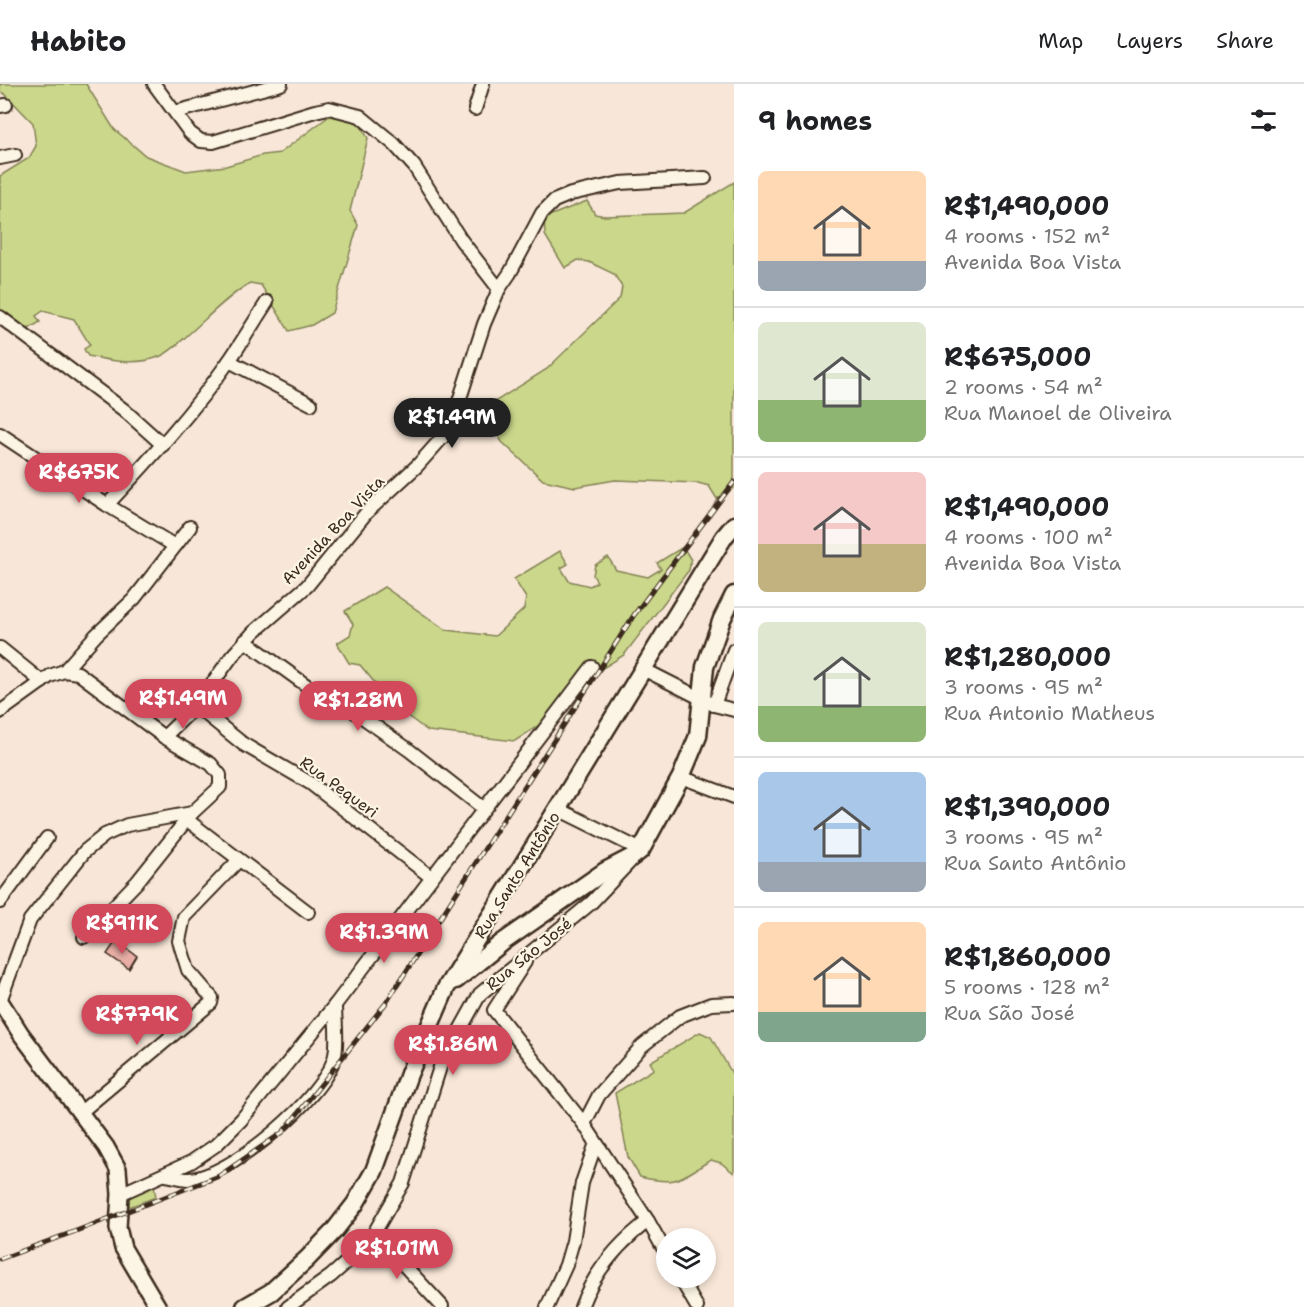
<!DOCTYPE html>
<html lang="en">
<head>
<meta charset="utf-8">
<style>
  :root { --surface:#fff; --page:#f2f2f2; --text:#202124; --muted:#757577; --line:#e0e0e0; --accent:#d1495b }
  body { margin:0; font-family:"Shantell Sans",sans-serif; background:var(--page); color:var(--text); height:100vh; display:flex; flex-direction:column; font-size:22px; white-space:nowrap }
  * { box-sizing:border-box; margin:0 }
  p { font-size:20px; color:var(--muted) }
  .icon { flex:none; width:33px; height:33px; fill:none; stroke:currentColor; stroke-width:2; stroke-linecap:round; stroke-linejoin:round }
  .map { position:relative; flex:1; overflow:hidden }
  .panel { display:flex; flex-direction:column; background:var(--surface); width:570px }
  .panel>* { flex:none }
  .buttons { position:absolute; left:656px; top:1144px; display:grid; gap:12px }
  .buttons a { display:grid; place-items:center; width:60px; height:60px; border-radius:50%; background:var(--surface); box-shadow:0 3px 9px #0003; font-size:30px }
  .price { position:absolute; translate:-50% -51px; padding:0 14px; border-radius:21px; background:var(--accent); color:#fff; font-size:20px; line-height:39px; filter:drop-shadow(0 2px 3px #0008) }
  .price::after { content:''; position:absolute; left:50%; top:36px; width:18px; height:14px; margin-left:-9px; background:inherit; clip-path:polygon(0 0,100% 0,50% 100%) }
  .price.selected { background:#222; color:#fff }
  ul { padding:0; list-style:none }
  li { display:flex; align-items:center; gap:18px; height:150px; padding:0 24px }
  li+li { border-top:2px solid var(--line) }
  li span { display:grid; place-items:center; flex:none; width:168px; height:120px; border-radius:9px; color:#555 }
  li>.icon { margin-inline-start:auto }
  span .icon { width:72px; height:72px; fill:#fffc; stroke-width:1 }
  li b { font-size:26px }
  h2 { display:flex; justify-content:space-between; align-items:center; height:72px; padding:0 24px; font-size:26px }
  header { display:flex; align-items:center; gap:36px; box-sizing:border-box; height:84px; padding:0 30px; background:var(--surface); border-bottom:2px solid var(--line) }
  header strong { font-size:28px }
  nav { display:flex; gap:33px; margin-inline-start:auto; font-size:21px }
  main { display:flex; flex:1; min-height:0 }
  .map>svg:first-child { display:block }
  .green { fill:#cbd88b; stroke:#838154; stroke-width:1.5 }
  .building { fill:#e9afa6; stroke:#3b2a1e; stroke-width:1.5 }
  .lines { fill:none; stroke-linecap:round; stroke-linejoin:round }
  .minor-casing { stroke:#3b2a1e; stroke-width:16 }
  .tertiary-casing { stroke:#3b2a1e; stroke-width:20 }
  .secondary-casing { stroke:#3b2a1e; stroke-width:21 }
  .minor { stroke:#fcf5e5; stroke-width:12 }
  .tertiary { stroke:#fcf5e5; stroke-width:15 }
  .secondary { stroke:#fcf5e5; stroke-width:16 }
  .rail-casing { stroke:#3b2a1e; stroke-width:5 }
  .rail { stroke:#fcf5e5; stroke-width:3; stroke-dasharray:9; stroke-linecap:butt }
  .labels { text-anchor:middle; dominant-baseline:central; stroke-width:4.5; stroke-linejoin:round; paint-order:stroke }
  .street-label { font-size:16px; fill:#3b2a1e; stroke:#fcf5e5 }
</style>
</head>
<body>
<header>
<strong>Habito</strong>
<nav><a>Map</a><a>Layers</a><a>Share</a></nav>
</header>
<main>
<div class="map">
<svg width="734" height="1223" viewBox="0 0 734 1223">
  <rect width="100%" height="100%" fill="#f8e7d8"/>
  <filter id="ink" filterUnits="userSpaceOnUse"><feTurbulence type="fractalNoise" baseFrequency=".0167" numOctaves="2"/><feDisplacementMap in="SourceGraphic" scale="12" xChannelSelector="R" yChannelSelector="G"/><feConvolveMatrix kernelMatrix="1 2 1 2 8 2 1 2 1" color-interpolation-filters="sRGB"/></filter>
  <g filter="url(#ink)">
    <!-- green -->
    <g class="green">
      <path d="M0,0H86L114,45L146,72L186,87L226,82L263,71L280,69L328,33L348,21L368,54L350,127L358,141L332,229L312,241L289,247L261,201L250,199C228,212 209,232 190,249C181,257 172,267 161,272C138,282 111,277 88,272L84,265L90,261L74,235L43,227L36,232L40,238L20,250L0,231V92L29,74L36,62L33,39L5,10L0,8Z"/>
      <polygon points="734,98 734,404 717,415 709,402 698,399 615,396 575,403 543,396 502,358 494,345 488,322 547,285 620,214 622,203 614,190 589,178 578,176 565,184 545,151 544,134 587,117 595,130 605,132 684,129"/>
      <polygon points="683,463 691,476 689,486 624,571 572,603 547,636 515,657 428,647 395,623 360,581 349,579 337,559 350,551 353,540 345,527 384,503 446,546 495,552 524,525 526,514 514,495 560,467 568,480 561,484 569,497 590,502 597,498 593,491 595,481 608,473 616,486 648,493 661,485 657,479"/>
      <path d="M700,948L711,953L734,993V1089L721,1079L711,1076C679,1095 678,1102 640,1093L628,1073L615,1009L654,985L650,978Z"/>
      <polygon points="154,1102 156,1113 129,1123 129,1113 138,1107"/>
    </g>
    <!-- building -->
    <polygon class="building" points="116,857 137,872 129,885 107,870"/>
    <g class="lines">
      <defs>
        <g id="minor">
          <polyline points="154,0 190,49 201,57 213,58 315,27 329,24 360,32 394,60 414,82 461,156 499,205"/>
          <polyline points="0,22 6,21"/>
          <polyline points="475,25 483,0"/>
          <polyline points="175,28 281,0"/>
          <polyline points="0,74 15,71"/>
          <polyline points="0,233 124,326 163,361"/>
          <polyline points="229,277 311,320"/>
          <polyline points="0,350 107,421 175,462"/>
          <path d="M107,421C150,375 193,328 229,277C242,258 254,238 267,218"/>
          <polyline points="245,557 317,609 334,613 409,666 483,724"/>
          <polyline points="0,564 42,598"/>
          <polyline points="643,585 714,621 734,626"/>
          <polyline points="64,587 78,589 164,653 211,680 220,691 220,703 192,729 137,798 84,853"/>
          <polyline points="714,621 734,566"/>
          <polyline points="196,622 243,660 310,699 431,793"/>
          <polyline points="0,628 50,592 64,587 96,551 134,515 190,443"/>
          <polyline points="164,653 196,622 232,572 254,548 307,502 367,428 417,382 450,345 484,240 499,205 510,189 542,129 554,117 571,110 620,99 705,94"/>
          <polyline points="681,693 734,713"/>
          <polyline points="186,735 308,828"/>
          <polyline points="0,818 47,754"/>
          <polyline points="525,878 494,926 584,1040"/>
          <polyline points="0,917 30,836 85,767 105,751 127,741 192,729"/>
          <polyline points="82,1027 211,919 212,914 188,886 179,857 184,833 239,776"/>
          <path d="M166,1091C173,1092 181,1095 188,1095C229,1095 327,1011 335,971C338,956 335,937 335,921"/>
          <polyline points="120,1110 191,1078 216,1061 241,1036 335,921 592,583"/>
          <polyline points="374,1149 442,1222"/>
          <polyline points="666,1169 648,1137 584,1040 599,1011 642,962 680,932 711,920 734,919"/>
          <polyline points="680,1194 697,1223"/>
          <polyline points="288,1223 331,1192 357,1169 374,1149 403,1099 441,980 480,910 591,819 641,766 558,725"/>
          <polyline points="547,1223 566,1181 573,1157 582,1099 596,1059"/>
          <path d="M581,1223C594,1188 619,1159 648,1137"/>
        </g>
        <polyline id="tertiary" points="0,917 21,950 106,1063 118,1085 120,1110 118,1144 123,1164 158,1223"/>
        <g id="secondary">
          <polyline points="456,896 503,858 605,787 632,773 641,766 681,693 698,652 705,583 722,535 734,511"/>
          <polyline points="245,1223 271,1208 307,1175 334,1147 355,1120 374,1087 409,990 446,904 545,745 724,453 734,441"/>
        </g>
      </defs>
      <!-- minor casing -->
      <use href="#minor" class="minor-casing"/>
      <!-- tertiary casing -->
      <use href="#tertiary" class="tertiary-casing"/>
      <!-- secondary casing -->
      <use href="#secondary" class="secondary-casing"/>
      <!-- minor -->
      <use href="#minor" class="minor"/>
      <!-- tertiary -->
      <use href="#tertiary" class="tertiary"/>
      <!-- secondary -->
      <use href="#secondary" class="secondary"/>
      <defs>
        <polyline id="rail" points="0,1175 76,1147 219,1092 283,1048 386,919 634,531 734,398"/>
      </defs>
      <!-- rail casing -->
      <use href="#rail" class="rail-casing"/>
      <!-- rail -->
      <use href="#rail" class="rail"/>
    </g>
  </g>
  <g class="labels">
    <!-- street labels -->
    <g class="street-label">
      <text transform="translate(333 446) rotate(-47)">Avenida Boa Vista</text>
      <text transform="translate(339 703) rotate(36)">Rua Pequeri</text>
      <text transform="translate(517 791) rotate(-58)">Rua Santo Antônio</text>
      <text transform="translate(529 870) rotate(-39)">Rua São José</text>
    </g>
  </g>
</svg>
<div class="buttons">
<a><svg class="icon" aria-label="layers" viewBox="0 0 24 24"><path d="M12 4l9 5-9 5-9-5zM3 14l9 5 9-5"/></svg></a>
</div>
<b class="price selected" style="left:452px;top:365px">R$1.49M</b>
<b class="price" style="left:79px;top:420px">R$675K</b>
<b class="price" style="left:183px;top:646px">R$1.49M</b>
<b class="price" style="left:358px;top:648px">R$1.28M</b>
<b class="price" style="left:122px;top:871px">R$911K</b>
<b class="price" style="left:384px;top:880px">R$1.39M</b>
<b class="price" style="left:137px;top:962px">R$779K</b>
<b class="price" style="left:453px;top:992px">R$1.86M</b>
<b class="price" style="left:397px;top:1196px">R$1.01M</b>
</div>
<section class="panel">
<h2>9 homes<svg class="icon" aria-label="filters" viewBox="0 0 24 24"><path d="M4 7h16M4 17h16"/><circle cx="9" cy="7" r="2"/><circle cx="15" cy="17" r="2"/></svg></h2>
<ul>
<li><span style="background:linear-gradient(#ffd9b3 75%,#9aa5b1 0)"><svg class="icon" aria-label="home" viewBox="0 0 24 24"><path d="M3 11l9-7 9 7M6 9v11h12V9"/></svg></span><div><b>R$1,490,000</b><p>4 rooms · 152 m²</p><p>Avenida Boa Vista</p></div></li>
<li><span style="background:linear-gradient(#dfe7d0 65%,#8fb573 0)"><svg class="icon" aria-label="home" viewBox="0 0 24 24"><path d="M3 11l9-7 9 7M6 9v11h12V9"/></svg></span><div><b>R$675,000</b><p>2 rooms · 54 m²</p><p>Rua Manoel de Oliveira</p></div></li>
<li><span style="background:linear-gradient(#f6c9c9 60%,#c2b280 0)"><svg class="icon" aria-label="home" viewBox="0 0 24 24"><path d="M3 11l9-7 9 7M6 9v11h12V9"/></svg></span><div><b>R$1,490,000</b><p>4 rooms · 100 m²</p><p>Avenida Boa Vista</p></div></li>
<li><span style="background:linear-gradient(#dfe7d0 70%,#8fb573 0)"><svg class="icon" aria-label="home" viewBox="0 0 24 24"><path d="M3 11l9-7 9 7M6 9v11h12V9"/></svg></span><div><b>R$1,280,000</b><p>3 rooms · 95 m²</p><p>Rua Antonio Matheus</p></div></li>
<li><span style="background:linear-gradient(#a9c7e8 75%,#9aa5b1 0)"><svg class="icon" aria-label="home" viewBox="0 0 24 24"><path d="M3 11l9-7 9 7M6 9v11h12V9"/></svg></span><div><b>R$1,390,000</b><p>3 rooms · 95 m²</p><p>Rua Santo Antônio</p></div></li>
<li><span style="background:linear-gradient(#ffd9b3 75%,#7fa58c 0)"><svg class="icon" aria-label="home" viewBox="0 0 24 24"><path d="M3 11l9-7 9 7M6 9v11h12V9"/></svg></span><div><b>R$1,860,000</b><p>5 rooms · 128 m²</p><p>Rua São José</p></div></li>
</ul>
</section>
</main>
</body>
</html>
